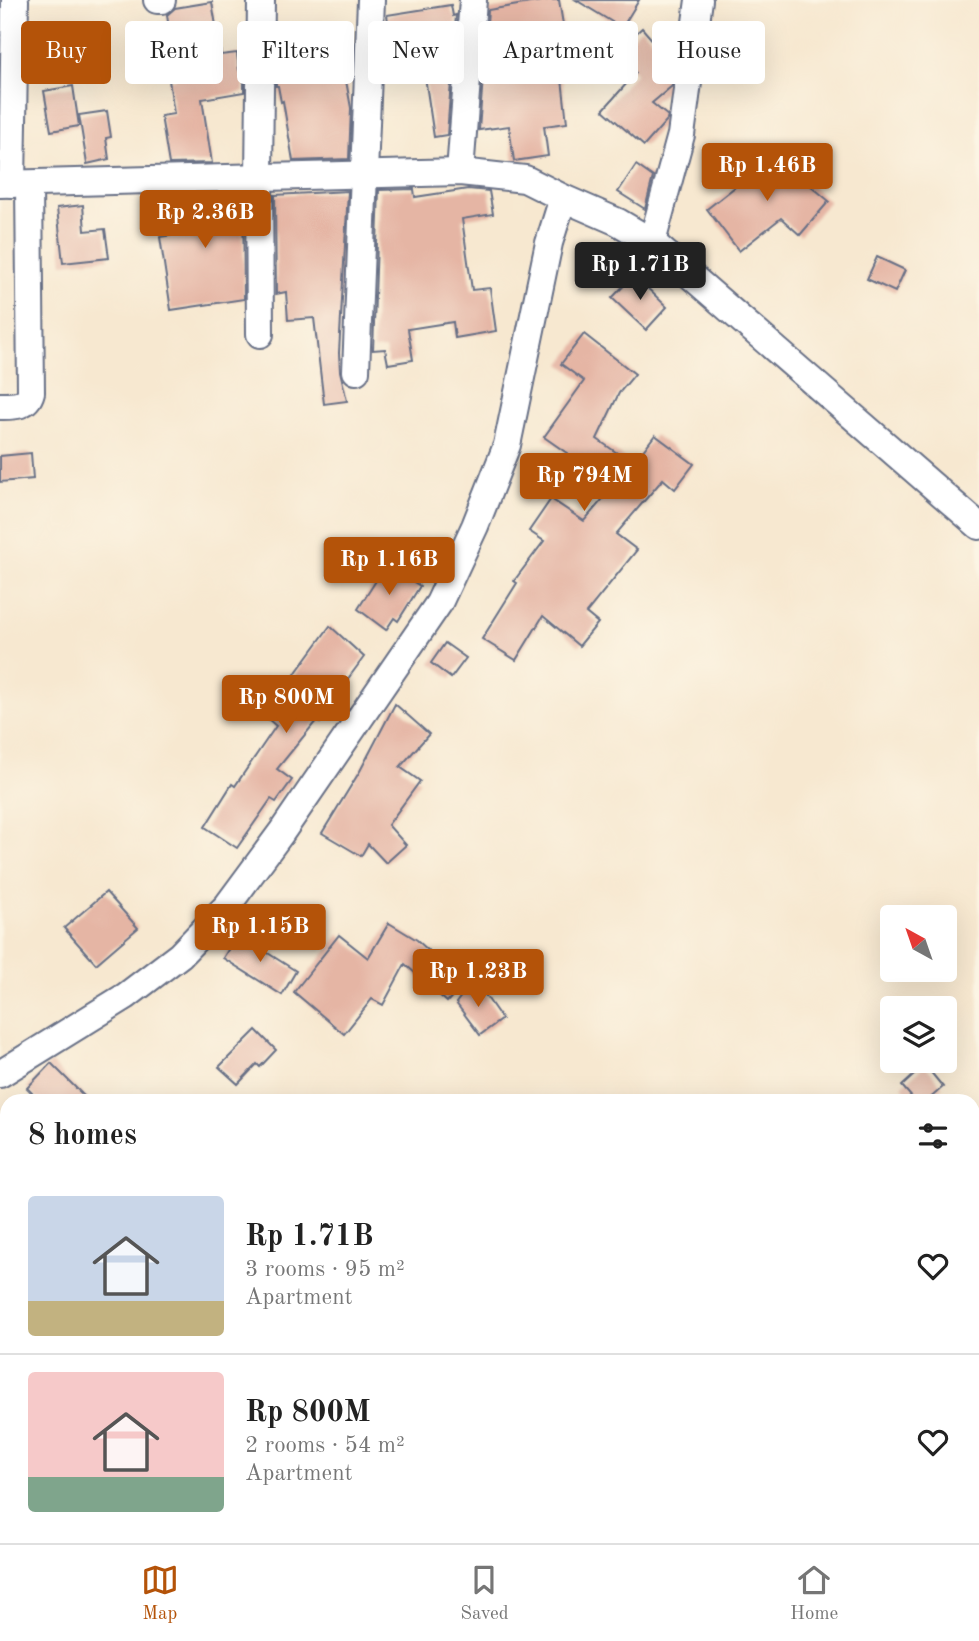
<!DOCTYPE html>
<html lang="en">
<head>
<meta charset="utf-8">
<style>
  :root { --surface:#fff; --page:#f2f2f2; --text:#222; --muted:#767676; --line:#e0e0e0; --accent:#b45309 }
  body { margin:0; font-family:"Old Standard TT",serif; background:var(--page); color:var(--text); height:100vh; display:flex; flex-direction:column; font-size:26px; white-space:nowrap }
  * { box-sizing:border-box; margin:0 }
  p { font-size:23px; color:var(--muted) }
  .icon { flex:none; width:38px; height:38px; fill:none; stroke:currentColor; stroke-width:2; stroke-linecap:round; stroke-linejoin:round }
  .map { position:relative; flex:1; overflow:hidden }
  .panel { position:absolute; left:0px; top:1094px; width:980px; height:450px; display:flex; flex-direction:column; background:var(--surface); border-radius:21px 21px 0 0; box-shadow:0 7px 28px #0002 }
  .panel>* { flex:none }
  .banner { position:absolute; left:21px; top:21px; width:938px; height:63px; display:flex; gap:14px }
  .needle { width:46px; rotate:320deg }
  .fabs { position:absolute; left:880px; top:905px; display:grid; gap:14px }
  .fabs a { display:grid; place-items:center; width:77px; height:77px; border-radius:7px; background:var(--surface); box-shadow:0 7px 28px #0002; font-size:35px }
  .price { position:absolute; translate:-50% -60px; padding:0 16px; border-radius:7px; background:var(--accent); color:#fff; font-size:23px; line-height:46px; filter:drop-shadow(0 2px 4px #0008) }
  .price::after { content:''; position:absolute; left:50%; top:42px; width:21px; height:16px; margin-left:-10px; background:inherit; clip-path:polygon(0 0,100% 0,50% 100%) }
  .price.on { background:#222; color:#fff }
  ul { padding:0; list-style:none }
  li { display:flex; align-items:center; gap:21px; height:175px; padding:0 28px }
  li+li { border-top:2px solid var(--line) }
  li span { display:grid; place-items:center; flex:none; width:196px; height:140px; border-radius:7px; color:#555 }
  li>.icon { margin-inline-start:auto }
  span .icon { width:84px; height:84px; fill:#fffc; stroke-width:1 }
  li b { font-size:30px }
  h2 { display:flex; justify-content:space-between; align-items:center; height:84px; padding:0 28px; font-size:30px }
  .tag { padding:0 24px; border-radius:7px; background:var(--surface); box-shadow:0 7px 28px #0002; font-size:24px; line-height:63px }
  .tag.on { background:var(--accent); color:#fff }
  .tabs { display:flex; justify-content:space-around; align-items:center; height:98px; border-top:2px solid var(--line); background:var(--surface); font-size:19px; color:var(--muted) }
  .tabs a { display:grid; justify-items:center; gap:4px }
  .tabs .on { color:var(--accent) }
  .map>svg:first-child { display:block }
  .building { fill:#e5b5a4 }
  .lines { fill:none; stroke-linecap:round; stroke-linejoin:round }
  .street-casing { stroke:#687086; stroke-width:30 }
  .street { stroke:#fff; stroke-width:26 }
</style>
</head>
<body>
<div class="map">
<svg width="979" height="1543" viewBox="0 0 979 1543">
  <rect width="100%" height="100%" fill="#fcf5e5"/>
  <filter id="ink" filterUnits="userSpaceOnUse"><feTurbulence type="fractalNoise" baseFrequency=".0143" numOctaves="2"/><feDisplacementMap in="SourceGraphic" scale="14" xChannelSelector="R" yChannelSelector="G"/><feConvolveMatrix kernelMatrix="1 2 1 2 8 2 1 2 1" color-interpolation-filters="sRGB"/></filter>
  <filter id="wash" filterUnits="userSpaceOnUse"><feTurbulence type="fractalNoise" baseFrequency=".00686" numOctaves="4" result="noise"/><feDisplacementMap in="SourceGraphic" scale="28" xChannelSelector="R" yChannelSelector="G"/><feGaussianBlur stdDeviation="1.57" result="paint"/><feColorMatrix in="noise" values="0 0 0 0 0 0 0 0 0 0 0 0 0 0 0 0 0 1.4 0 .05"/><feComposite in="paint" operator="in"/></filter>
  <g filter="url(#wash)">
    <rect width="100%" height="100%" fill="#f7e8d0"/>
    <g id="blocks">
      <!-- building -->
      <g class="building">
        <polygon points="548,0 559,0 566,43 558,44 567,123 544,126 548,156 514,161 509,126 479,130 488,10"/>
        <polygon points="576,0 639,0 622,28"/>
        <polygon points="212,2 221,55 237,53 239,70 244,69 244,92 202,99 212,163 169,164 161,116 174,114 169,80 176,79 167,15 175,8"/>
        <polygon points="451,5 453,16 456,15 447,135 434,137 420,43 392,47 387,15"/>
        <polygon points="328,25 333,55 336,54 340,76 345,75 351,108 349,159 293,161 283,101 281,102 278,86 276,86 276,64 299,60 294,30"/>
        <polygon points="642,28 674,65 672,86 652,103 668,116 667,120 644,146 603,110 636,73 616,51"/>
        <polygon points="73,86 79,126 51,131 44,91"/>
        <polygon points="107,111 111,137 106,138 109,159 87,164 79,115"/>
        <polygon points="772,153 829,201 800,235 781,218 739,251 707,209 749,176"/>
        <polygon points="636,165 653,177 645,209 618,192"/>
        <polygon points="414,189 415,197 468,189 489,191 493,214 462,219 472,290 490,288 496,331 455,338 453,322 408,329 413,360 388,364 385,349 373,350 379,190"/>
        <polygon points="348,191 339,353 340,371 347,401 324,404 314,318 288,320 286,292 276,294 275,195"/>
        <polygon points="243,193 244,299 171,310 160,237 173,235 167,195"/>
        <polygon points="83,205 85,231 105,229 109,258 63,263 57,208"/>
        <polygon points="877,257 905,270 895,292 867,279"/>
        <polygon points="634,275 667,307 646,330 612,298"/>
        <polygon points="584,334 635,374 619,393 597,439 633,464 655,435 694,464 675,489 663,479 616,534 637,550 586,613 598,623 579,646 543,616 516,660 482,639 517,583 514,581 544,541 529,531 551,499 584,521 614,486 544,437 584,381 561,364"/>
        <polygon points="31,453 33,479 0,482 0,456"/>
        <polygon points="386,565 420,586 398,621 394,618 386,630 358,609"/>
        <polygon points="330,626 364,657 333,699 320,723 316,721 277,769 292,780 276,802 271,799 237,848 205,827 232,784 235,786 276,726 268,719 283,701 280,699 297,671"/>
        <polygon points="445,643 466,658 451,678 431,663"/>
        <polygon points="395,704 429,734 400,767 420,781 388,825 406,845 386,863 368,844 361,856 322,833 360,771"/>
        <polygon points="106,892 138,928 96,964 64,928"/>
        <polygon points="389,923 417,940 464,983 447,1002 405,964 383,1005 372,999 344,1034 294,992 339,935 368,958"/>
        <polygon points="238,934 296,971 282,995 223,958"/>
        <polygon points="474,979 502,1019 480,1035 456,1003"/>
        <polygon points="256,1030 276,1050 260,1067 257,1064 238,1084 219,1067"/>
        <polygon points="51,1063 89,1101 40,1101 27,1088"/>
        <polygon points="925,1065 943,1087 927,1101 915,1101 902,1086"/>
      </g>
    </g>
  </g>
  <g filter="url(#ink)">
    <use href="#blocks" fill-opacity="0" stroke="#687086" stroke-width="2"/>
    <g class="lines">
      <defs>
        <g id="street">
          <polyline points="157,0 162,0"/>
          <polyline points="460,172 473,0"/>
          <polyline points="0,184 460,172 525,179 563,198 618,222 652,242 979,526"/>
          <polyline points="12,184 15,0"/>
          <polyline points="652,242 681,135 699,0"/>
          <polyline points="260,334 259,176 261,0"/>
          <polyline points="356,371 371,0"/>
          <path d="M0,406C13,406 27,407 31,392L29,184"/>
          <polyline points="0,1074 126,996 180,955 227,906 281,833 439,603 475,526 507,445 549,243 563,198"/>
          <polyline points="973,1211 979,1207"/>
          <polyline points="973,1234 979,1251"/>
          <polyline points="550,1543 559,1536"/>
        </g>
      </defs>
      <!-- street casing -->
      <use href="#street" class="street-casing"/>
      <!-- street -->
      <use href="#street" class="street"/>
    </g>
  </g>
</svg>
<div class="fabs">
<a><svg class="needle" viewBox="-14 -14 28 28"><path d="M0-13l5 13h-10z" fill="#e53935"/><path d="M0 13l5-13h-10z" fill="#767676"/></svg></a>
<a><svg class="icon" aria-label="layers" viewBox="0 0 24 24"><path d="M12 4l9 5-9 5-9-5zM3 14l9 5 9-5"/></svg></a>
</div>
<b class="price" style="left:767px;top:203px">Rp 1.46B</b>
<b class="price" style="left:205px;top:250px">Rp 2.36B</b>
<b class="price on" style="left:640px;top:302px">Rp 1.71B</b>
<b class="price" style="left:584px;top:513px">Rp 794M</b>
<b class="price" style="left:389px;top:597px">Rp 1.16B</b>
<b class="price" style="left:286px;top:735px">Rp 800M</b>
<b class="price" style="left:260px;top:964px">Rp 1.15B</b>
<b class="price" style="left:478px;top:1009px">Rp 1.23B</b>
<div class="banner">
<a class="tag on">Buy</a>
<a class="tag">Rent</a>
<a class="tag">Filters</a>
<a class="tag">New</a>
<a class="tag">Apartment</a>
<a class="tag">House</a>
</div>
<section class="panel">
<h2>8 homes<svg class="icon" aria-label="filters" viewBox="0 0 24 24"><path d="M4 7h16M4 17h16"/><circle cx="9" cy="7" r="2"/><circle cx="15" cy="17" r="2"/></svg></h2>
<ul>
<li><span style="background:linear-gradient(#c9d6e8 75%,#c2b280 0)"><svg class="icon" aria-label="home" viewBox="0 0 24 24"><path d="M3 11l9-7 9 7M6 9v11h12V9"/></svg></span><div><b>Rp 1.71B</b><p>3 rooms · 95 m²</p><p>Apartment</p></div><svg class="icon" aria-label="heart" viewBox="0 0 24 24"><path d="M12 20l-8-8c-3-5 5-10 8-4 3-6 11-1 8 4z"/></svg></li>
<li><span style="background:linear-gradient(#f6c9c9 75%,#7fa58c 0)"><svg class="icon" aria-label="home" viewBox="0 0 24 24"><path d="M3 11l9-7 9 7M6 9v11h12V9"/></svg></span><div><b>Rp 800M</b><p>2 rooms · 54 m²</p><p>Apartment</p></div><svg class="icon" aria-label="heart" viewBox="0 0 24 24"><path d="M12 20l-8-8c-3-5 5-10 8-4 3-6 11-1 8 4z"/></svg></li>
</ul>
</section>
</div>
<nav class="tabs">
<a class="on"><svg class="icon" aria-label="map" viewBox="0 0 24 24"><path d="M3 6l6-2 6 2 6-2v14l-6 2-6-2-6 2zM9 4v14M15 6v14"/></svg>Map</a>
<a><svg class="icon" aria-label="saved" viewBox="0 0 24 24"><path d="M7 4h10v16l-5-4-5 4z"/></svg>Saved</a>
<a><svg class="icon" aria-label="home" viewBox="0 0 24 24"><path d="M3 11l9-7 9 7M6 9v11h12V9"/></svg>Home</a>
</nav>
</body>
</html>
